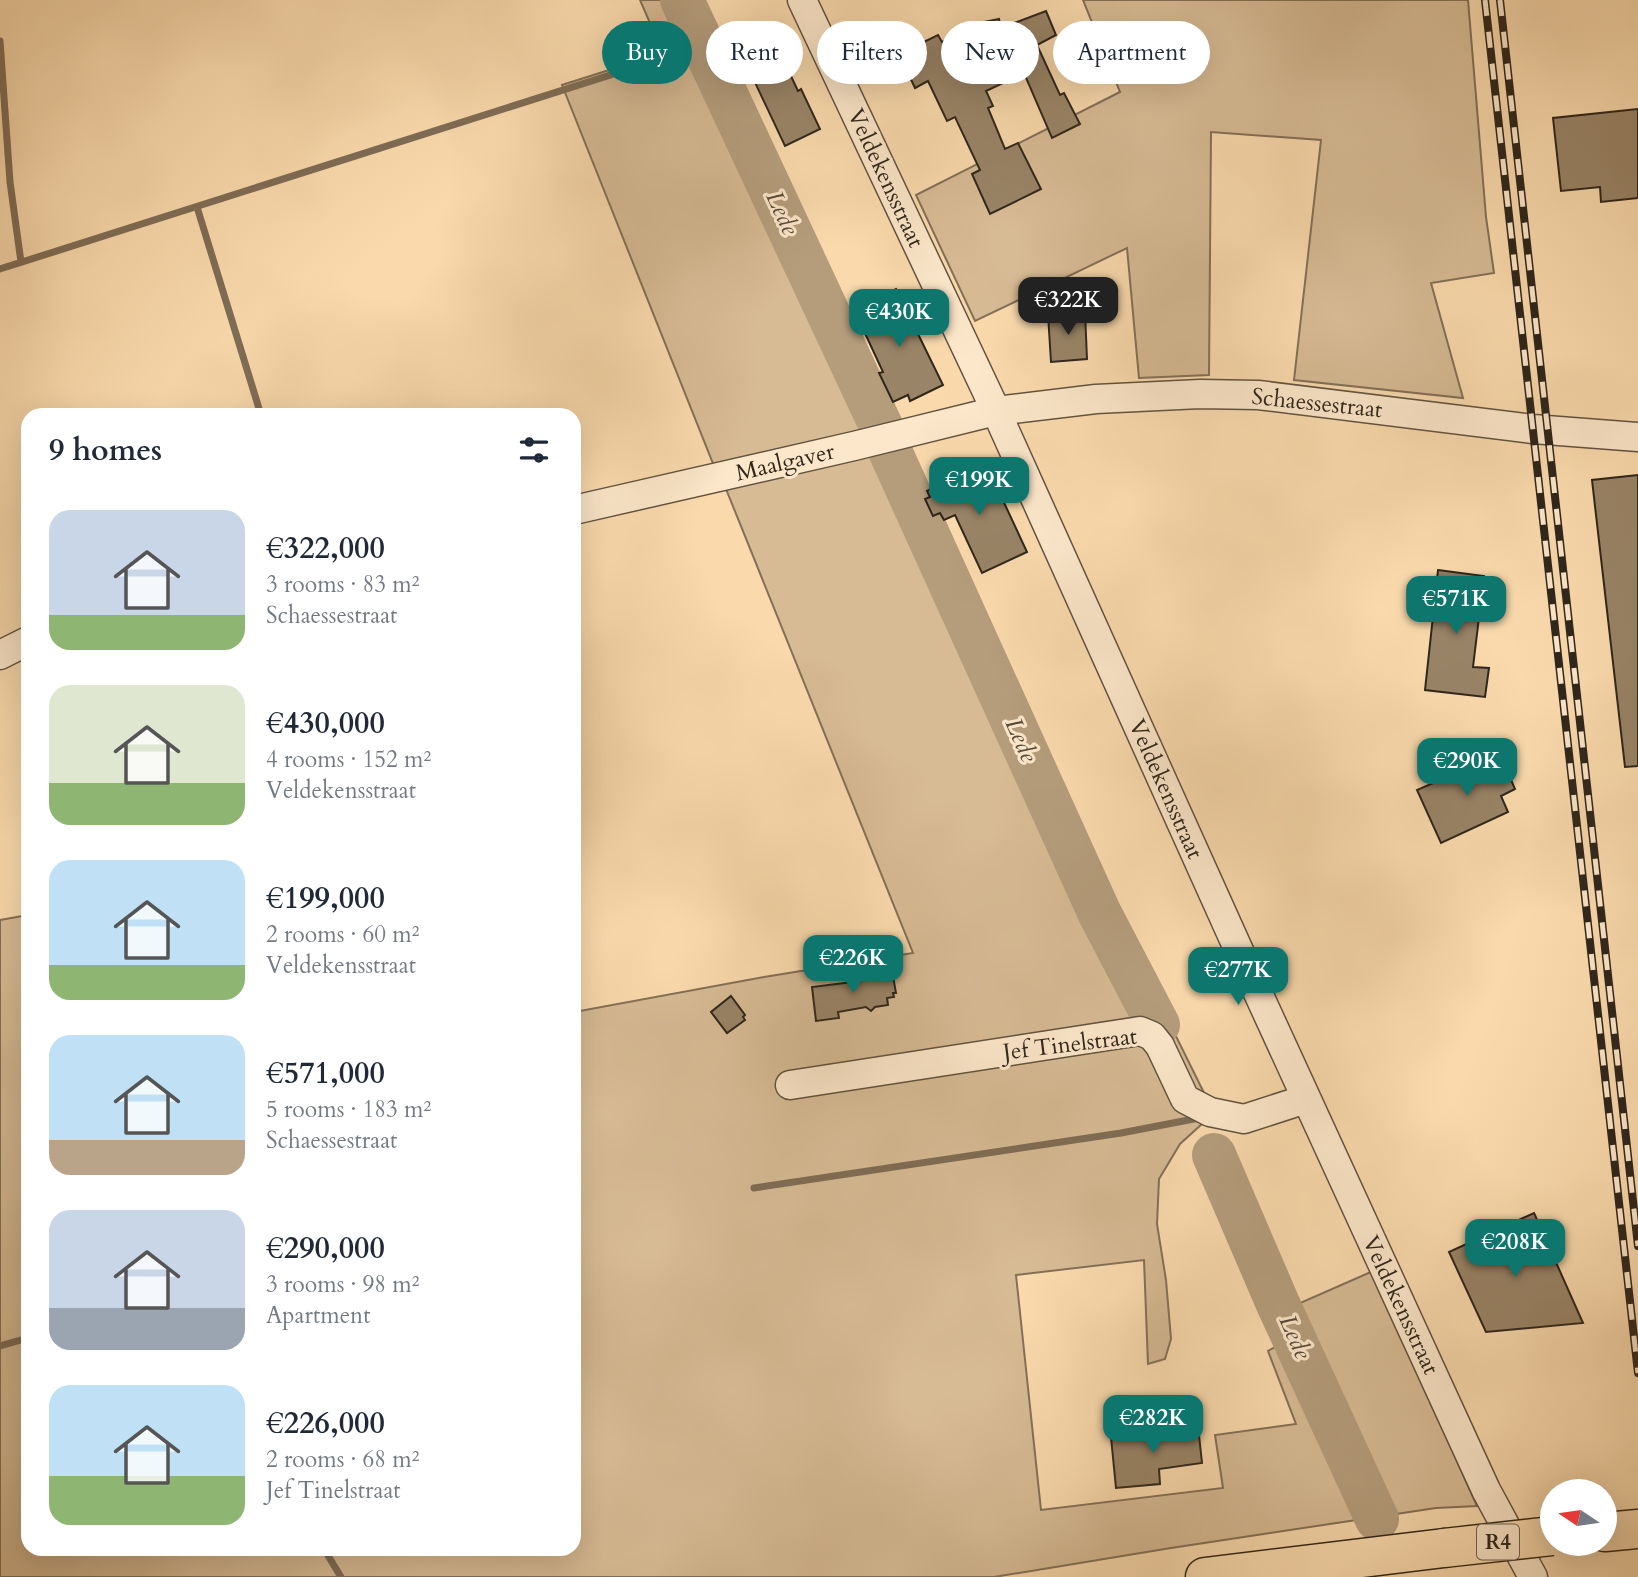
<!DOCTYPE html>
<html lang="en">
<head>
<meta charset="utf-8">
<style>
  :root { --surface:#fff; --page:#f2f2f3; --text:#1f2937; --muted:#747a83; --accent:#0f766e }
  body { margin:0; font-family:Cardo,serif; background:var(--page); color:var(--text); height:100vh; display:flex; flex-direction:column; font-size:26px; white-space:nowrap }
  * { box-sizing:border-box; margin:0 }
  p { font-size:23px; color:var(--muted) }
  .icon { flex:none; width:38px; height:38px; fill:none; stroke:currentColor; stroke-width:2; stroke-linecap:round; stroke-linejoin:round }
  .map { position:relative; flex:1; overflow:hidden }
  .details { position:absolute; left:21px; top:408px; width:560px; height:1148px; display:flex; flex-direction:column; background:var(--surface); border-radius:21px; box-shadow:0 7px 28px #0002 }
  .details>* { flex:none }
  .hud { position:absolute; left:602px; top:21px; width:665px; height:63px; display:flex; gap:14px }
  .needle { width:46px; rotate:283deg }
  .buttons { position:absolute; left:1540px; top:1479px; display:grid; gap:14px }
  .buttons a { display:grid; place-items:center; width:77px; height:77px; border-radius:50%; background:var(--surface); box-shadow:0 7px 28px #0002; font-size:35px }
  .price { position:absolute; translate:-50% -60px; padding:0 16px; border-radius:14px; background:var(--accent); color:#fff; font-size:23px; line-height:46px; filter:drop-shadow(0 2px 4px #0008) }
  .price::after { content:''; position:absolute; left:50%; top:42px; width:21px; height:16px; margin-left:-10px; background:inherit; clip-path:polygon(0 0,100% 0,50% 100%) }
  .price.current { background:#222; color:#fff }
  ul { padding:0; list-style:none }
  li { display:flex; align-items:center; gap:21px; height:175px; padding:0 28px }
  li span { display:grid; place-items:center; flex:none; width:196px; height:140px; border-radius:21px; color:#555 }
  li>.icon { margin-inline-start:auto }
  span .icon { width:84px; height:84px; fill:#fffc; stroke-width:1 }
  li b { font-size:30px }
  h2 { display:flex; justify-content:space-between; align-items:center; height:84px; padding:0 28px; font-size:30px }
  .tag { padding:0 24px; border-radius:32px; background:var(--surface); box-shadow:0 7px 28px #0002; font-size:24px; line-height:63px }
  .tag.current { background:var(--accent); color:#fff }
  .map>svg:first-child { display:block }
  .green { fill:#d7bb94; stroke:#837058; stroke-width:2 }
  .lines { fill:none; stroke-linecap:round; stroke-linejoin:round }
  .stream { stroke:#7f6d56; stroke-width:7 }
  .river { stroke:#b59d7c; stroke-width:44 }
  .building { fill:#998467; stroke:#2f261c; stroke-width:2 }
  .minor-casing { stroke:#625340; stroke-width:31 }
  .motorway-casing { stroke:#2f261c; stroke-width:41 }
  .minor { stroke:#fce7ca; stroke-width:28 }
  .motorway { stroke:#fadaad; stroke-width:38 }
  .rail-casing { stroke:#2f261c; stroke-width:8 }
  .rail { stroke:#fce7ca; stroke-width:5; stroke-dasharray:16; stroke-linecap:butt }
  .motorway-bridge-casing { stroke:#2f261c; stroke-width:41; stroke-linecap:butt }
  .motorway-bridge { stroke:#fadaad; stroke-width:38 }
  .labels { text-anchor:middle; dominant-baseline:central; stroke-width:6; stroke-linejoin:round; paint-order:stroke }
  .shield { fill:#fce7ca; stroke:#6c6050; stroke-width:2 }
  .shield-label { font-size:21px; font-weight:bold; fill:#2f261c }
  .street-label { font-size:23px; fill:#2f261c; stroke:#fce7ca }
  .water-label { font-size:24px; font-style:italic; fill:#574a39; stroke:#fce7ca }
</style>
</head>
<body>
<div class="map">
<svg width="1638" height="1577" viewBox="0 0 1638 1577">
  <rect width="100%" height="100%" fill="#fadaad"/>
  <filter id="stains"><feTurbulence type="fractalNoise" baseFrequency=".00286" numOctaves="4"/><feColorMatrix values="0 0 0 0 .2 0 0 0 0 .09 0 0 0 0 .02 0 0 0 .5 -.17"/></filter>
  <radialGradient id="worn" r=".72"><stop offset=".6" stop-color="#630" stop-opacity="0"/><stop offset="1" stop-color="#630" stop-opacity=".3"/></radialGradient>
  <!-- green -->
  <g class="green">
    <polygon points="640,0 693,0 890,423 716,471 562,85 663,53"/>
    <polygon points="1083,0 1468,0 1486,217 1494,273 1431,283 1463,398 1294,380 1321,140 1211,132 1209,375 1139,378 1127,248 975,321 916,195 1120,92"/>
    <polygon points="908,445 1119,921 1214,1113 1180,1144 1159,1179 1157,1224 1166,1280 1171,1339 1165,1359 1148,1364 1144,1260 1016,1275 1041,1510 1223,1488 1215,1435 1296,1424 1268,1351 1301,1332 1291,1307 1373,1271 1477,1506 1436,1508 1171,1548 994,1577 0,1577 0,920 28,915 28,1549 574,1549 574,1012 764,977 913,953 726,489"/>
  </g>
  <g class="lines">
    <!-- stream -->
    <g class="stream">
      <polyline points="0,41 10,182 21,262"/>
      <polyline points="197,207 261,415"/>
      <polyline points="0,269 667,57 702,43"/>
      <polyline points="754,1188 1121,1133 1199,1118"/>
      <polyline points="0,1346 28,1338"/>
      <polyline points="324,1549 341,1577"/>
    </g>
    <!-- river -->
    <g class="river">
      <polyline points="682,0 881,426"/>
      <polyline points="890,451 1100,914 1158,1025"/>
      <polyline points="1214,1155 1278,1304 1377,1519"/>
    </g>
  </g>
  <!-- building -->
  <g class="building">
    <polygon points="1046,11 1056,35 1037,45 1060,95 1064,93 1080,124 1052,138 1024,73 986,91 993,106 988,108 1005,149 1018,143 1041,189 990,214 972,174 980,170 955,117 947,121 928,81 915,88 899,54 938,35 942,42 974,26 974,24 999,19 1001,28"/>
    <polygon points="767,25 798,91 801,89 820,129 785,146 735,40"/>
    <polygon points="1638,109 1638,198 1601,202 1600,187 1561,191 1553,118"/>
    <polygon points="896,289 943,385 910,401 908,395 893,402 879,373 883,372 863,329 868,326 863,316 873,312 868,302"/>
    <polygon points="1085,312 1087,359 1051,362 1048,314"/>
    <polygon points="987,466 1027,552 982,573 955,515 944,520 940,513 933,516 925,499 930,497 927,491 949,480 950,483"/>
    <polygon points="1638,475 1638,766 1625,767 1592,480"/>
    <polygon points="1438,570 1484,576 1473,667 1489,668 1485,697 1425,690"/>
    <polygon points="1500,754 1515,789 1501,796 1508,812 1441,843 1417,790"/>
    <polygon points="892,971 896,993 893,993 894,997 887,998 888,1005 875,1007 871,1011 866,1007 838,1012 839,1018 816,1021 812,987 860,981 860,975"/>
    <polygon points="731,996 745,1015 743,1017 745,1020 727,1033 711,1012"/>
    <polygon points="1534,1213 1583,1323 1486,1332 1449,1252"/>
    <polygon points="1198,1426 1202,1463 1159,1469 1160,1484 1116,1488 1111,1437"/>
  </g>
  <g class="lines">
    <defs>
      <g id="minor">
        <polyline points="802,0 996,411 1258,993 1486,1490 1533,1577"/>
        <polyline points="574,510 854,446 996,411 1096,399 1200,394 1258,395 1533,429 1638,437"/>
        <polyline points="0,655 28,641"/>
        <polyline points="790,1085 1140,1031 1152,1036 1160,1046 1185,1099 1210,1112 1244,1119 1306,1099"/>
      </g>
      <g id="motorway">
        <polyline points="1605,1532 1638,1529"/>
        <polyline points="1205,1577 1444,1548"/>
      </g>
    </defs>
    <!-- minor casing -->
    <use href="#minor" class="minor-casing"/>
    <!-- motorway casing -->
    <use href="#motorway" class="motorway-casing"/>
    <!-- minor -->
    <use href="#minor" class="minor"/>
    <!-- motorway -->
    <use href="#motorway" class="motorway"/>
    <defs>
      <g id="rail">
        <polyline points="1485,0 1638,1373"/>
        <polyline points="1500,0 1638,1246"/>
      </g>
    </defs>
    <!-- rail casing -->
    <use href="#rail" class="rail-casing"/>
    <!-- rail -->
    <use href="#rail" class="rail"/>
    <defs>
      <polyline id="motorway-bridge" points="1444,1548 1552,1536"/>
    </defs>
    <!-- motorway-bridge casing -->
    <use href="#motorway-bridge" class="motorway-bridge-casing"/>
    <!-- motorway-bridge -->
    <use href="#motorway-bridge" class="motorway-bridge"/>
  </g>
  <g class="labels">
    <!-- shield labels -->
    <rect class="shield" x="1477" y="1524.5" width="42" height="35" rx="5"/>
    <g class="shield-label">
      <text x="1498" y="1542">R4</text>
    </g>
    <!-- street labels -->
    <g class="street-label">
      <text transform="translate(886 178) rotate(65)">Veldekensstraat</text>
      <text transform="translate(1317 403) rotate(6)">Schaessestraat</text>
      <text transform="translate(785 462) rotate(-13)">Maalgaver</text>
      <text transform="translate(1166 789) rotate(66)">Veldekensstraat</text>
      <text transform="translate(1070 1044) rotate(-7)">Jef Tinelstraat</text>
      <text transform="translate(1401 1305) rotate(65)">Veldekensstraat</text>
    </g>
    <!-- water labels -->
    <g class="water-label">
      <text transform="translate(782 213) rotate(65)">Lede</text>
      <text transform="translate(1021 740) rotate(66)">Lede</text>
      <text transform="translate(1295 1337) rotate(66)">Lede</text>
    </g>
  </g>
  <rect width="100%" height="100%" filter="url(#stains)"/>
  <rect width="100%" height="100%" fill="url(#worn)"/>
</svg>
<div class="buttons">
<a><svg class="needle" viewBox="-14 -14 28 28"><path d="M0-13l5 13h-10z" fill="#e53935"/><path d="M0 13l5-13h-10z" fill="#747a83"/></svg></a>
</div>
<b class="price current" style="left:1068px;top:337px">€322K</b>
<b class="price" style="left:899px;top:349px">€430K</b>
<b class="price" style="left:979px;top:517px">€199K</b>
<b class="price" style="left:1456px;top:636px">€571K</b>
<b class="price" style="left:1467px;top:798px">€290K</b>
<b class="price" style="left:853px;top:995px">€226K</b>
<b class="price" style="left:1238px;top:1007px">€277K</b>
<b class="price" style="left:1515px;top:1279px">€208K</b>
<b class="price" style="left:1153px;top:1455px">€282K</b>
<div class="hud">
<a class="tag current">Buy</a>
<a class="tag">Rent</a>
<a class="tag">Filters</a>
<a class="tag">New</a>
<a class="tag">Apartment</a>
</div>
<section class="details">
<h2>9 homes<svg class="icon" aria-label="filters" viewBox="0 0 24 24"><path d="M4 7h16M4 17h16"/><circle cx="9" cy="7" r="2"/><circle cx="15" cy="17" r="2"/></svg></h2>
<ul>
<li><span style="background:linear-gradient(#c9d6e8 75%,#8fb573 0)"><svg class="icon" aria-label="home" viewBox="0 0 24 24"><path d="M3 11l9-7 9 7M6 9v11h12V9"/></svg></span><div><b>€322,000</b><p>3 rooms · 83 m²</p><p>Schaessestraat</p></div></li>
<li><span style="background:linear-gradient(#dfe7d0 70%,#8fb573 0)"><svg class="icon" aria-label="home" viewBox="0 0 24 24"><path d="M3 11l9-7 9 7M6 9v11h12V9"/></svg></span><div><b>€430,000</b><p>4 rooms · 152 m²</p><p>Veldekensstraat</p></div></li>
<li><span style="background:linear-gradient(#bfe0f5 75%,#8fb573 0)"><svg class="icon" aria-label="home" viewBox="0 0 24 24"><path d="M3 11l9-7 9 7M6 9v11h12V9"/></svg></span><div><b>€199,000</b><p>2 rooms · 60 m²</p><p>Veldekensstraat</p></div></li>
<li><span style="background:linear-gradient(#bfe0f5 75%,#b9a48a 0)"><svg class="icon" aria-label="home" viewBox="0 0 24 24"><path d="M3 11l9-7 9 7M6 9v11h12V9"/></svg></span><div><b>€571,000</b><p>5 rooms · 183 m²</p><p>Schaessestraat</p></div></li>
<li><span style="background:linear-gradient(#c9d6e8 70%,#9aa5b1 0)"><svg class="icon" aria-label="home" viewBox="0 0 24 24"><path d="M3 11l9-7 9 7M6 9v11h12V9"/></svg></span><div><b>€290,000</b><p>3 rooms · 98 m²</p><p>Apartment</p></div></li>
<li><span style="background:linear-gradient(#bfe0f5 65%,#8fb573 0)"><svg class="icon" aria-label="home" viewBox="0 0 24 24"><path d="M3 11l9-7 9 7M6 9v11h12V9"/></svg></span><div><b>€226,000</b><p>2 rooms · 68 m²</p><p>Jef Tinelstraat</p></div></li>
</ul>
</section>
</div>
</body>
</html>
